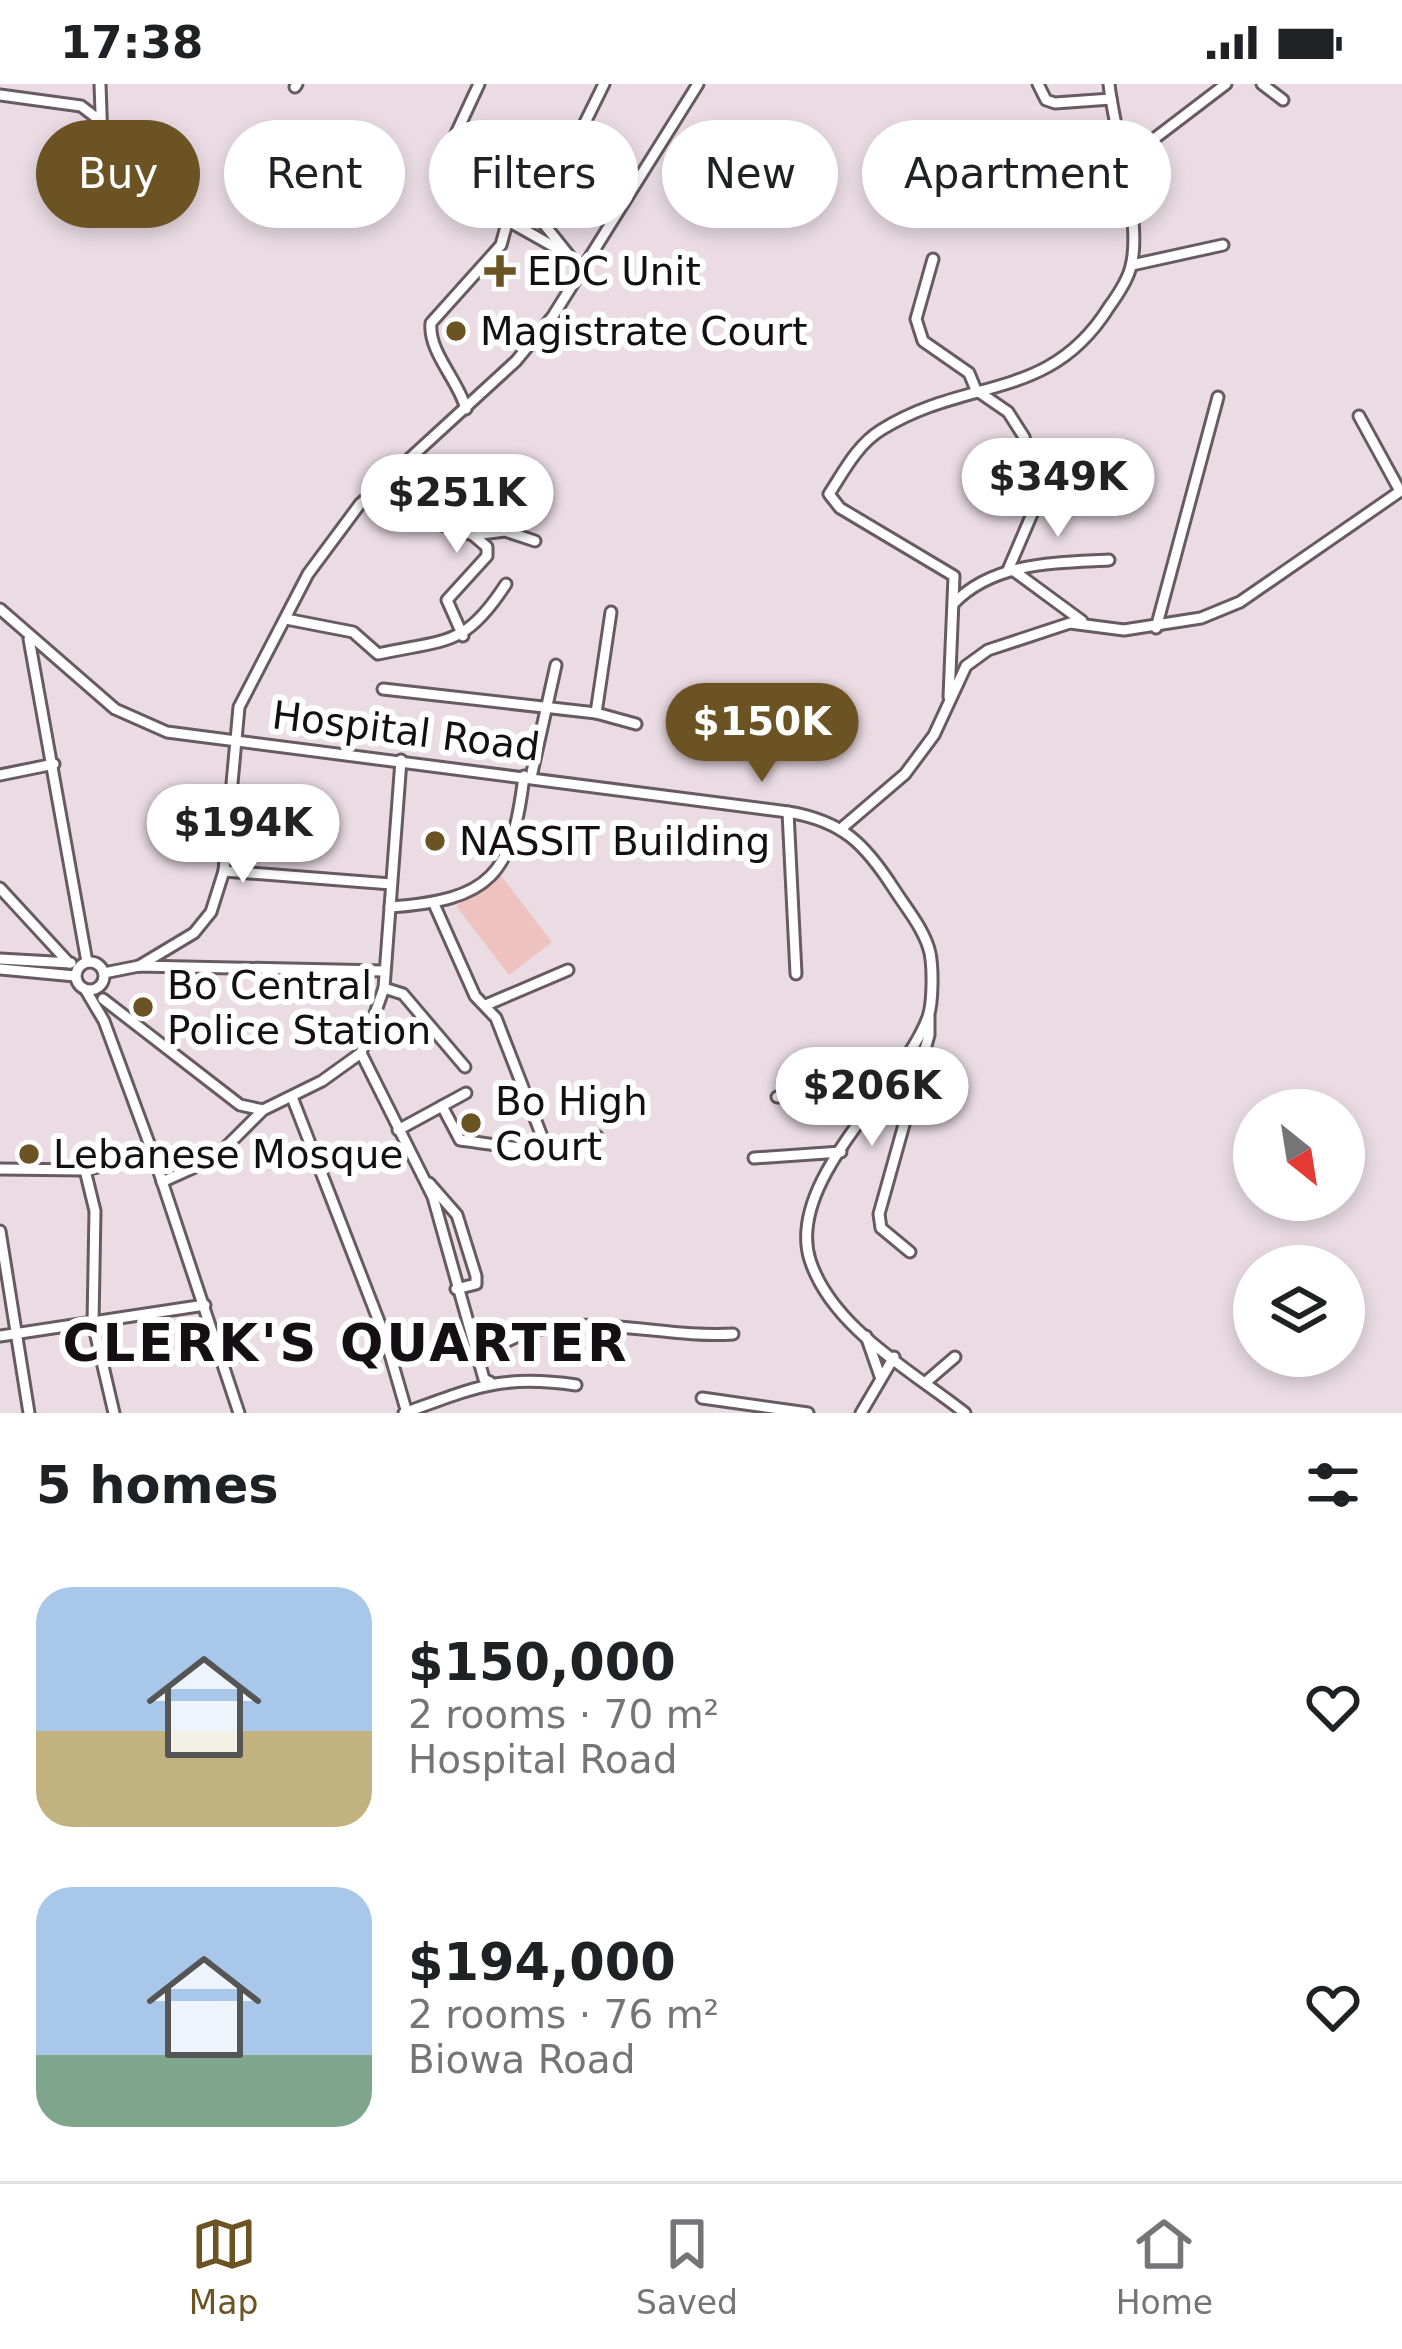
<!DOCTYPE html>
<html lang="en">
<head>
<meta charset="utf-8">
<style>
  :root { --surface:#fff; --page:#f2f2f2; --text:#202124; --muted:#757577; --line:#e0e0e0; --accent:#6c5324 }
  body { margin:0; font-family:"DejaVu Sans",sans-serif; background:var(--page); color:var(--text); height:100vh; display:flex; flex-direction:column; font-size:45px; white-space:nowrap }
  * { box-sizing:border-box; margin:0 }
  p { font-size:39px; color:var(--muted) }
  .icon { flex:none; width:66px; height:66px; fill:none; stroke:currentColor; stroke-width:2; stroke-linecap:round; stroke-linejoin:round }
  .map { position:relative; height:1329px; overflow:hidden }
  .side { display:flex; flex-direction:column; background:var(--surface); flex:1 }
  .side>* { flex:none }
  .top-card { position:absolute; left:36px; top:36px; width:1332px; height:108px; display:flex; gap:24px }
  .needle { width:78px; rotate:150deg }
  .tools { position:absolute; left:1233px; top:1005px; display:grid; gap:24px }
  .tools a { display:grid; place-items:center; width:132px; height:132px; border-radius:50%; background:var(--surface); box-shadow:0 6px 18px #0003; font-size:60px }
  .price { position:absolute; translate:-50% -102px; padding:0 27px; border-radius:42px; background:#fff; color:#222; font-size:39px; line-height:78px; filter:drop-shadow(0 3px 6px #0008) }
  .price::after { content:''; position:absolute; left:50%; top:72px; width:36px; height:27px; margin-left:-18px; background:inherit; clip-path:polygon(0 0,100% 0,50% 100%) }
  .price.active { background:var(--accent); color:#fff }
  ul { padding:0; list-style:none }
  li { display:flex; align-items:center; gap:36px; height:300px; padding:0 36px }
  li span { display:grid; place-items:center; flex:none; width:336px; height:240px; border-radius:36px; color:#555 }
  li>.icon { margin-inline-start:auto }
  span .icon { width:144px; height:144px; fill:#fffc; stroke-width:1 }
  li b { font-size:51px }
  h2 { display:flex; justify-content:space-between; align-items:center; height:144px; padding:0 36px; font-size:51px }
  .chip { padding:0 42px; border-radius:54px; background:var(--surface); box-shadow:0 6px 18px #0003; font-size:42px; line-height:108px }
  .chip.active { background:var(--accent); color:#fff }
  .status { display:flex; justify-content:space-between; align-items:center; height:84px; padding:0 60px; background:var(--surface); direction:ltr }
  .status svg { height:33px; fill:currentColor }
  .menu { display:flex; justify-content:space-around; align-items:center; height:168px; border-top:3px solid var(--line); background:var(--surface); font-size:33px; color:var(--muted) }
  .menu a { display:grid; justify-items:center; gap:6px }
  .menu .active { color:var(--accent) }
  .map>svg:first-child { display:block }
  .green { fill:#edc2bf }
  .lines { fill:none; stroke-linecap:round; stroke-linejoin:round }
  .minor-casing { stroke:#675a61; stroke-width:15 }
  .minor { stroke:#fff; stroke-width:9 }
  .poi-dot { fill:#6c5324; stroke:#fff; stroke-width:4.5 }
  .labels { text-anchor:middle; dominant-baseline:central; stroke-width:12; stroke-linejoin:round; paint-order:stroke }
  .poi-label { font-size:39px; fill:#140f12; stroke:#fff; text-anchor:start }
  .street-label { font-size:39px; fill:#140f12; stroke:#fff }
  .district-label { font-size:51px; font-weight:bold; letter-spacing:3px; fill:#140f12; stroke:#fff }
</style>
</head>
<body>
<div class="status"><b>17:38</b><svg viewBox="0 0 49 12"><path d="M0 12V9h3v3zM5 12V6h3v6zM10 12V3h3v9zM15 12V0h3v12zM26 1h20v11H26zM47 4h2v5h-2z"/></svg></div>
<div class="map">
<svg width="1402" height="1329" viewBox="0 0 1402 1329">
  <rect width="100%" height="100%" fill="#ebdce4"/>
  <!-- green -->
  <polygon class="green" points="499,789 552,858 509,891 456,822"/>
  <g class="lines">
    <defs>
      <g id="minor">
        <polyline points="100,0 102,57"/>
        <polyline points="479,0 439,86 443,100 565,169"/>
        <polyline points="1038,0 1046,16 1055,19 1111,15"/>
        <polyline points="1262,0 1283,16"/>
        <polyline points="295,3 297,0"/>
        <polyline points="0,11 81,22 98,35"/>
        <polyline points="1125,77 1226,0"/>
        <polyline points="100,127 120,104"/>
        <polyline points="933,175 916,235 923,257 969,289 976,306 1008,328 1024,353 1033,391 1035,423 1008,486"/>
        <polyline points="1132,181 1223,161"/>
        <polyline points="584,190 531,124 537,95 570,69 604,0"/>
        <path d="M466,325C459,297 428,268 431,239L501,161L513,117L537,95"/>
        <polyline points="1359,332 1400,407"/>
        <polyline points="383,402 439,440 473,451 487,463 487,472 447,516 463,552"/>
        <polyline points="452,446 482,415"/>
        <polyline points="473,451 505,447 535,457"/>
        <polyline points="1014,487 1082,537"/>
        <path d="M954,519C994,478 1054,479 1109,476"/>
        <path d="M0,525L115,625L167,648L788,728C843,737 865,760 894,805C906,824 925,846 930,869C933,884 933,919 928,933C903,1002 785,1096 810,1176C832,1244 912,1287 965,1329"/>
        <path d="M286,535L353,548L378,570C448,555 465,563 506,500"/>
        <polyline points="1156,544 1218,313"/>
        <polyline points="29,555 87,878"/>
        <polyline points="383,605 596,629 636,640"/>
        <path d="M949,613L954,492L840,424L829,410C844,387 857,361 881,346C967,292 1049,319 1109,223C1117,212 1128,196 1131,182C1143,136 1114,48 1109,0"/>
        <polyline points="596,629 611,528"/>
        <polyline points="0,691 54,680"/>
        <polyline points="531,693 556,581"/>
        <polyline points="788,728 796,890"/>
        <polyline points="843,743 905,690 934,651 966,582 988,566 1070,539 1124,546 1201,534 1240,518 1402,406"/>
        <polyline points="224,787 391,800"/>
        <polyline points="0,804 69,879"/>
        <polyline points="434,820 475,912 496,934 548,1068"/>
        <path d="M390,823C491,816 512,791 524,692"/>
        <polyline points="0,875 71,879"/>
        <circle cx="90" cy="892" r="14"/>
        <polyline points="139,882 194,849 211,828 224,787 239,623 308,490 360,420 516,277 553,232 698,0"/>
        <polyline points="0,885 75,892"/>
        <polyline points="104,889 139,882 384,887"/>
        <polyline points="384,904 403,910 465,983"/>
        <polyline points="85,905 104,937 153,1070 239,1329"/>
        <polyline points="103,915 240,1021 263,1026"/>
        <polyline points="486,921 568,886"/>
        <polyline points="361,969 433,1113 484,1295 490,1298"/>
        <polyline points="292,1013 385,1253 407,1329"/>
        <polyline points="777,1013 880,1007"/>
        <path d="M442,1022L460,1056C517,1063 541,1073 597,1052"/>
        <polyline points="398,1046 466,1009"/>
        <polyline points="754,1074 841,1068"/>
        <polyline points="0,1085 85,1086 153,1070"/>
        <polyline points="85,1086 95,1127 93,1239 114,1329"/>
        <polyline points="162,1098 215,1074 263,1026 322,997 361,969 384,904 401,676"/>
        <polyline points="429,1099 457,1131 476,1192 476,1200 456,1205"/>
        <polyline points="0,1147 29,1329"/>
        <polyline points="910,1168 881,1144 879,1130 929,951 929,932"/>
        <polyline points="0,1252 205,1221"/>
        <polyline points="866,1252 880,1292"/>
        <path d="M479,1271C499,1262 519,1249 541,1245C603,1233 670,1254 733,1250"/>
        <polyline points="926,1298 955,1273"/>
        <polyline points="702,1314 808,1329"/>
        <path d="M404,1329C474,1304 500,1290 576,1301"/>
        <polyline points="861,1329 894,1273"/>
      </g>
    </defs>
    <!-- minor casing -->
    <use href="#minor" class="minor-casing"/>
    <!-- minor -->
    <use href="#minor" class="minor"/>
  </g>
  <!-- markers -->
  <g class="poi-dot">
    <path d="M494 169h12v12h12v12h-12v12h-12v-12h-12v-12h12z"/>
    <circle cx="456" cy="247" r="12"/>
    <circle cx="435" cy="757" r="12"/>
    <circle cx="143" cy="923" r="12"/>
    <circle cx="471" cy="1039" r="12"/>
    <circle cx="29" cy="1070" r="12"/>
  </g>
  <g class="labels">
    <!-- poi labels -->
    <g class="poi-label">
      <text x="527" y="187">EDC Unit</text>
      <text x="480" y="247">Magistrate Court</text>
      <text x="459" y="757">NASSIT Building</text>
      <text x="167" y="901">Bo Central<tspan x="167" dy="45">Police Station</tspan></text>
      <text x="495" y="1017">Bo High<tspan x="495" dy="45">Court</tspan></text>
      <text x="53" y="1070">Lebanese Mosque</text>
    </g>
    <!-- street labels -->
    <g class="street-label">
      <text transform="translate(406 647) rotate(7)">Hospital Road</text>
    </g>
    <!-- district labels -->
    <g class="district-label">
      <text x="346" y="1259">CLERK'S QUARTER</text>
    </g>
  </g>
</svg>
<div class="tools">
<a><svg class="needle" viewBox="-14 -14 28 28"><path d="M0-13l5 13h-10z" fill="#e53935"/><path d="M0 13l5-13h-10z" fill="#757577"/></svg></a>
<a><svg class="icon" aria-label="layers" viewBox="0 0 24 24"><path d="M12 4l9 5-9 5-9-5zM3 14l9 5 9-5"/></svg></a>
</div>
<b class="price" style="left:1058px;top:456px">$349K</b>
<b class="price" style="left:457px;top:472px">$251K</b>
<b class="price active" style="left:762px;top:701px">$150K</b>
<b class="price" style="left:243px;top:802px">$194K</b>
<b class="price" style="left:872px;top:1065px">$206K</b>
<div class="top-card">
<a class="chip active">Buy</a>
<a class="chip">Rent</a>
<a class="chip">Filters</a>
<a class="chip">New</a>
<a class="chip">Apartment</a>
</div>
</div>
<section class="side">
<h2>5 homes<svg class="icon" aria-label="filters" viewBox="0 0 24 24"><path d="M4 7h16M4 17h16"/><circle cx="9" cy="7" r="2"/><circle cx="15" cy="17" r="2"/></svg></h2>
<ul>
<li><span style="background:linear-gradient(#a9c7e8 60%,#c2b280 0)"><svg class="icon" aria-label="home" viewBox="0 0 24 24"><path d="M3 11l9-7 9 7M6 9v11h12V9"/></svg></span><div><b>$150,000</b><p>2 rooms · 70 m²</p><p>Hospital Road</p></div><svg class="icon" aria-label="heart" viewBox="0 0 24 24"><path d="M12 20l-8-8c-3-5 5-10 8-4 3-6 11-1 8 4z"/></svg></li>
<li><span style="background:linear-gradient(#a9c7e8 70%,#7fa58c 0)"><svg class="icon" aria-label="home" viewBox="0 0 24 24"><path d="M3 11l9-7 9 7M6 9v11h12V9"/></svg></span><div><b>$194,000</b><p>2 rooms · 76 m²</p><p>Biowa Road</p></div><svg class="icon" aria-label="heart" viewBox="0 0 24 24"><path d="M12 20l-8-8c-3-5 5-10 8-4 3-6 11-1 8 4z"/></svg></li>
</ul>
</section>
<nav class="menu">
<a class="active"><svg class="icon" aria-label="map" viewBox="0 0 24 24"><path d="M3 6l6-2 6 2 6-2v14l-6 2-6-2-6 2zM9 4v14M15 6v14"/></svg>Map</a>
<a><svg class="icon" aria-label="saved" viewBox="0 0 24 24"><path d="M7 4h10v16l-5-4-5 4z"/></svg>Saved</a>
<a><svg class="icon" aria-label="home" viewBox="0 0 24 24"><path d="M3 11l9-7 9 7M6 9v11h12V9"/></svg>Home</a>
</nav>
</body>
</html>
